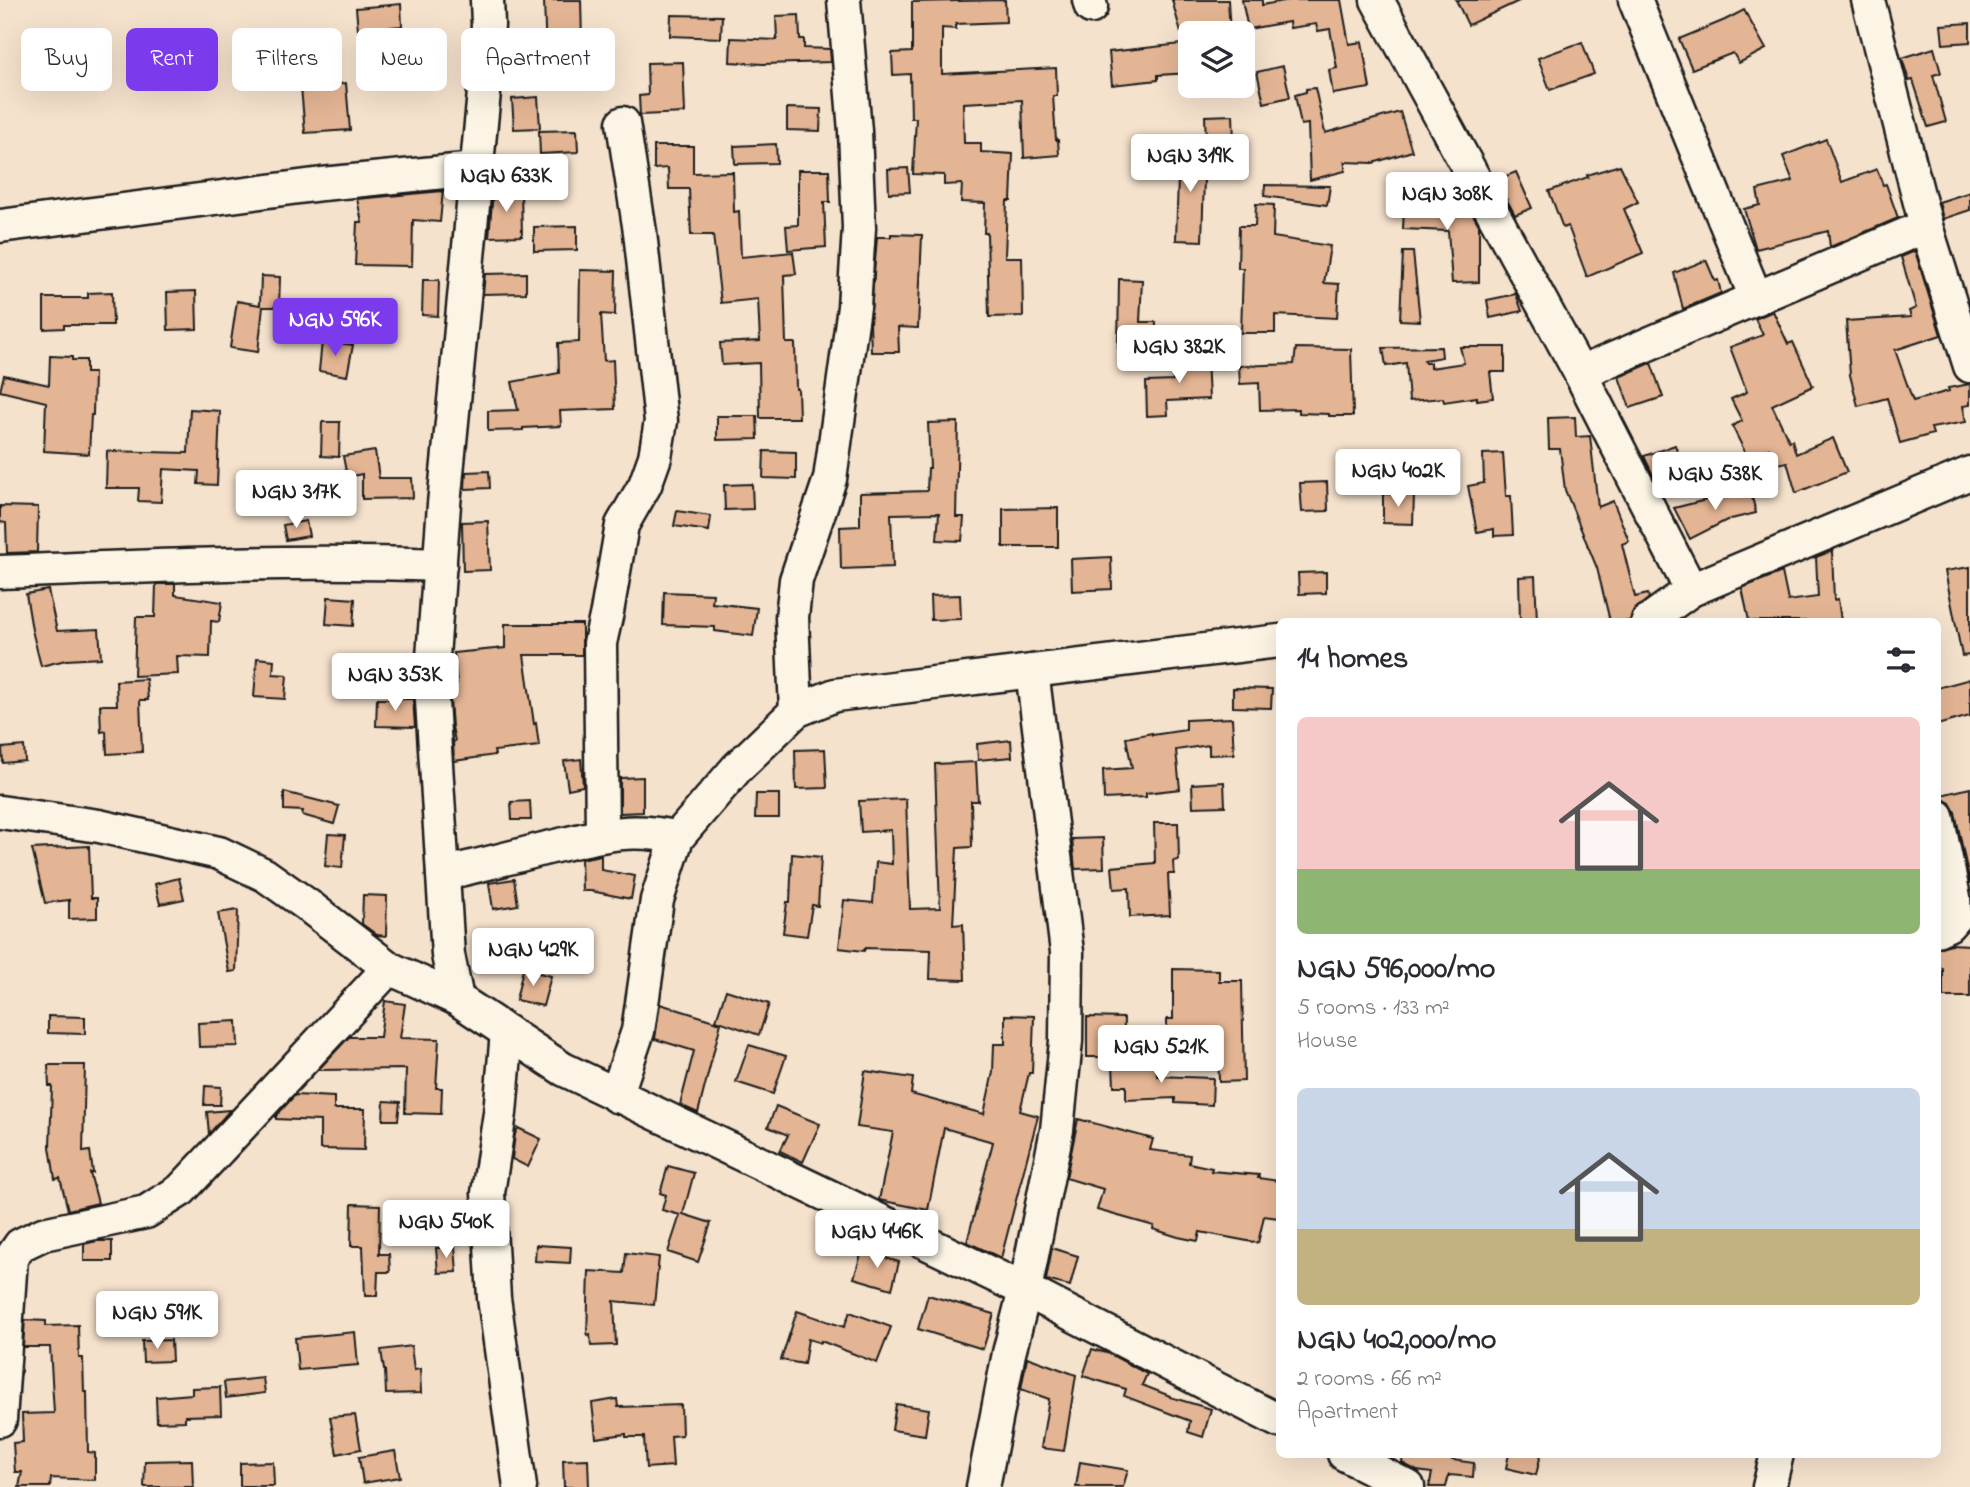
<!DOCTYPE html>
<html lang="en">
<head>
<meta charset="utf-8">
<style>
  :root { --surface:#fff; --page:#f2f2f3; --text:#2b2b33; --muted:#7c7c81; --accent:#7c3aed }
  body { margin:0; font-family:"Indie Flower",sans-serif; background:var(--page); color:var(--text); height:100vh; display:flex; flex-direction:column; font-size:26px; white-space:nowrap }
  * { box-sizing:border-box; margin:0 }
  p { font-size:23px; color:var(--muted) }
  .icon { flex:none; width:38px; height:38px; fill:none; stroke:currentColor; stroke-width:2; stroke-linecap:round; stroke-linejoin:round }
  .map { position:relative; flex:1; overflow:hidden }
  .details { position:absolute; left:1276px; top:618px; width:665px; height:840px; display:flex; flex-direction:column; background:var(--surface); border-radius:10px; box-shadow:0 7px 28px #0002 }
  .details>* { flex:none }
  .top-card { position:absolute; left:21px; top:28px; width:665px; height:63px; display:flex; gap:14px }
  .controls { position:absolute; left:1178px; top:21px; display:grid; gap:14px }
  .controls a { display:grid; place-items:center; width:77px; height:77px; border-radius:10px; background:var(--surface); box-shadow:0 7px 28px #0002; font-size:35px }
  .price { position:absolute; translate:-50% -60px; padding:0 16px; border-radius:7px; background:#fff; color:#222; font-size:23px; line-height:46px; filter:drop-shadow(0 2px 4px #0008) }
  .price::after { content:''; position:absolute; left:50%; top:42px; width:21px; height:16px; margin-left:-10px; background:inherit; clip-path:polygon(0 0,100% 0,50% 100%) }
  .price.on { background:var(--accent); color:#fff }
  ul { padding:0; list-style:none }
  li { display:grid; align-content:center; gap:14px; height:371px; padding:0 21px }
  li span { display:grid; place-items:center; height:217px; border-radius:10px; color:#555 }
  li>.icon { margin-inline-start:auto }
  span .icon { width:126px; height:126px; fill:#fffc; stroke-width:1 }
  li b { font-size:30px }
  h2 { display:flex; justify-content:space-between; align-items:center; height:84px; padding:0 21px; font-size:30px }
  .chip { padding:0 24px; border-radius:10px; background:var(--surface); box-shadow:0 7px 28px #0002; font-size:24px; line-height:63px }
  .chip.on { background:var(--accent); color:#fff }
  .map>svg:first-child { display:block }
  .building { fill:#e4b594; stroke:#1c1c1c; stroke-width:2 }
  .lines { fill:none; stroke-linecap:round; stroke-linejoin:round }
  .minor-casing { stroke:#1c1c1c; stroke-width:37 }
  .minor { stroke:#fcf5e5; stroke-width:32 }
</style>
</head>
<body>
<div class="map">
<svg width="1970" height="1487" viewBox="0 0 1970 1487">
  <rect width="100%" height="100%" fill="#f5e2cd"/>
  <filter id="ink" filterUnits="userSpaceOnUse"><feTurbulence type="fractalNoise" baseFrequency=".0143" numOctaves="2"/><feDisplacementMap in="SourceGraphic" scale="14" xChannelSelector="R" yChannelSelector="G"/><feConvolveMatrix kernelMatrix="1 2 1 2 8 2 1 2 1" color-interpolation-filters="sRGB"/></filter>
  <g filter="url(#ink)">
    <!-- building -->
    <g class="building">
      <polygon points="544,0 581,0 583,84 547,85"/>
      <polygon points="1005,0 1006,22 956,24 956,29 942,28 942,74 1056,68 1057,96 1053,96 1056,140 1058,140 1059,155 1024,158 1022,100 963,103 964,143 981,143 981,152 1013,154 1011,201 1007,201 1005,257 1022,257 1023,316 989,317 987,233 984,233 985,203 961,202 962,184 944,185 944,175 913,174 916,118 911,118 910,74 893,75 892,53 912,52 912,2"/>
      <polygon points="1172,0 1228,0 1230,33 1181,33"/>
      <polygon points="1242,0 1262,0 1262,5 1289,0 1341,0 1349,44 1362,42 1370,88 1333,94 1329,70 1337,68 1330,29 1318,31 1316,24 1290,28 1289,22 1248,29"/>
      <polygon points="1456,0 1521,0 1468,25"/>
      <polygon points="401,4 402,26 358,30 356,8"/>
      <polygon points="1744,10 1766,49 1739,63 1733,53 1692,69 1679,39 1725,20"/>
      <polygon points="671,15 722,16 721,38 670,36"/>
      <polygon points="799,15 800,39 804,39 804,48 830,49 831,62 763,64 730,62 731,38 777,40 776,16"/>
      <polygon points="1970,23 1970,42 1943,44 1941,25"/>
      <polygon points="1582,42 1594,74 1550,90 1538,58"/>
      <polygon points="1190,43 1190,73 1158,75 1158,80 1112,85 1109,52"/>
      <polygon points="1934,48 1941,73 1933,75 1946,122 1928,127 1913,80 1909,81 1902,58"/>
      <polygon points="683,62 685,113 640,115 639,96 648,95 647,63"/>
      <polygon points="1283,66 1290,97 1264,103 1257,72"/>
      <polygon points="346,83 350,130 305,133 301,87"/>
      <polygon points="1315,88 1325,133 1400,112 1412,151 1373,163 1345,162 1345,171 1310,180 1308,124 1301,125 1295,95 1306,92 1306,89"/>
      <polygon points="538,97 540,128 514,129 512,99"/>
      <polygon points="787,108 821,109 820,131 787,130"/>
      <polygon points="1233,115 1234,141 1206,142 1205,116"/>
      <polygon points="577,130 578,152 540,154 539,131"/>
      <polygon points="1826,139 1842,182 1877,169 1883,185 1886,184 1898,218 1830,247 1828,231 1756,249 1744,209 1760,205 1757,190 1793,181 1783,156"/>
      <polygon points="776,144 777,163 735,164 734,146"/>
      <polygon points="654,146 693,146 693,173 733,172 734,212 739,211 741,257 793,252 796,274 784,275 786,343 795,343 796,389 798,389 799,418 760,418 759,363 722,365 720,343 760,341 758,299 721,303 713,235 691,235 689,189 669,189 668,168 654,169"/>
      <polygon points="1179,146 1205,147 1202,241 1176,240"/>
      <polygon points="1620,165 1638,202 1624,209 1643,253 1587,277 1568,226 1563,228 1549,191 1588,177 1587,175"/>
      <polygon points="908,168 910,192 889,193 888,169"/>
      <polygon points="798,170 829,170 830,202 824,202 826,247 788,250 786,226 798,225"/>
      <polygon points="1516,172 1532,208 1515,215 1496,180"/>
      <polygon points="1265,185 1330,186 1327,205 1264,196"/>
      <polygon points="1405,188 1432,189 1431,213 1471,211 1479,225 1479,282 1452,283 1448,231 1403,229"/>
      <polygon points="521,190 522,236 489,237 493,191"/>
      <polygon points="443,191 440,222 413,220 412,266 355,265 357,222 362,222 357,199"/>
      <polygon points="1970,192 1970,210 1943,219 1939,202"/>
      <polygon points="1256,204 1274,205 1273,237 1330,246 1324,283 1339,284 1337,318 1275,315 1275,333 1241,333 1243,268 1238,268 1239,226 1255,226"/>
      <polygon points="577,226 577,250 534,251 534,227"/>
      <polygon points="891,234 922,235 918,328 898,327 899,352 871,352 870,323 877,237 891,237"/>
      <polygon points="1915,251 1941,335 1895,350 1913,401 1949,391 1948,388 1970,384 1970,405 1963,406 1966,422 1931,428 1933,434 1900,443 1887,398 1858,406 1850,375 1846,321 1911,317 1909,311 1916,308 1901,257"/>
      <polygon points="1403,252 1413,252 1420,321 1400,320"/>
      <polygon points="1706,260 1715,281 1718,280 1721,293 1683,309 1674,273"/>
      <polygon points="580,270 616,271 615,315 601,314 604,361 613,360 615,409 560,411 561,426 523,428 523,430 488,431 488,411 518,410 512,382 559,373 558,343 579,342"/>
      <polygon points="526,273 526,293 483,294 485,274"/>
      <polygon points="261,276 280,277 279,307 263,307 258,352 230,348 237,301 260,305"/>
      <polygon points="1119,279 1142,280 1140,322 1156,322 1155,349 1118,348"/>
      <polygon points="423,280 439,280 438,316 422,315"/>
      <polygon points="196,291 197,329 168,330 167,292"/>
      <polygon points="112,292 113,325 64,325 64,328 44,329 44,298 88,298 88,293"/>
      <polygon points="1516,294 1522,311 1490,318 1487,300"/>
      <polygon points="1773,311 1788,344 1793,342 1813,386 1772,405 1789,441 1792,440 1796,454 1833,438 1847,472 1796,493 1787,462 1773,465 1769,449 1748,458 1732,426 1742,421 1731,399 1747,392 1730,347 1763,335 1755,319"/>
      <polygon points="322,341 353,345 347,376 319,371"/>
      <polygon points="1441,347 1442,357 1424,360 1425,363 1430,363 1430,368 1464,363 1460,347 1505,347 1505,372 1490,372 1493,398 1477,400 1477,397 1444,402 1443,398 1409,401 1406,363 1386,366 1383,348"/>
      <polygon points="1296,348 1351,349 1353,416 1329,416 1329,414 1299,413 1299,409 1260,410 1259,383 1240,384 1239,366 1294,364"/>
      <polygon points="50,356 72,357 72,360 86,360 86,373 94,373 93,415 91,415 89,454 44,451 46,402 0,391 4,375 49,385"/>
      <polygon points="1207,357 1209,399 1167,401 1168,415 1147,416 1146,382 1173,381 1172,358"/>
      <polygon points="1651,363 1663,397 1630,408 1619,377"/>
      <polygon points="190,409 220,411 217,485 198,484 199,471 163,469 161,502 138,501 139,488 106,488 107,451 188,453"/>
      <polygon points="717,416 757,416 758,439 717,440"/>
      <polygon points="1575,417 1576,437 1590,436 1598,507 1613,501 1629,541 1622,544 1635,597 1648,594 1649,598 1632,613 1630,621 1610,621 1597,568 1565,490 1560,449 1549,449 1548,418"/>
      <polygon points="322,422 340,422 339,457 321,456"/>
      <polygon points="958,422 956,517 964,517 962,541 937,540 939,513 891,514 893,567 841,569 840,527 860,526 860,493 927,491 928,468 930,468 928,423"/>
      <polygon points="1675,445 1690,486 1671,495 1669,487 1660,490 1644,456"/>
      <polygon points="375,451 379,478 412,478 413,498 362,499 362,474 347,477 343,456"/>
      <polygon points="764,451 796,452 796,479 763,478"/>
      <polygon points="1503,453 1506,496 1511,496 1513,535 1494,536 1494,529 1477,532 1468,486 1484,483 1483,454"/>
      <polygon points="489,471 490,488 465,489 466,472"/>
      <polygon points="1327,482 1328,511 1302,512 1300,483"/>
      <polygon points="752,484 753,509 725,510 724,485"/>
      <polygon points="1750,489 1756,513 1727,520 1690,539 1674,508"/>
      <polygon points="1383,494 1414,494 1413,524 1383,523"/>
      <polygon points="0,506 38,507 37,552 7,553 6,523 0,522"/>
      <polygon points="1058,508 1058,547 1003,547 1003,509"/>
      <polygon points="677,511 711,516 709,531 674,526"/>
      <polygon points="306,521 309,536 286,540 283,525"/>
      <polygon points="488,521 490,570 463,571 462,522"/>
      <polygon points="1832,551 1834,600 1838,599 1841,621 1749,621 1742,588 1782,572 1788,601 1818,597 1816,557"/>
      <polygon points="1111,557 1112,589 1072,591 1071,559"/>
      <polygon points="1970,567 1970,655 1962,656 1945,571"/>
      <polygon points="1326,572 1326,593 1299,594 1298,573"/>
      <polygon points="1535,576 1537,621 1520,621 1519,577"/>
      <polygon points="156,584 175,584 175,595 222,602 219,622 211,621 210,657 177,656 178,674 134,676 136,617 155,617"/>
      <polygon points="48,590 57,631 99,629 101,658 66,660 41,666 32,630 26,594"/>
      <polygon points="664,592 713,594 712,603 757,608 753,636 715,631 715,627 663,625"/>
      <polygon points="960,595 961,619 931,620 930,596"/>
      <polygon points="328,597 355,599 353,626 326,624"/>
      <polygon points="505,624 582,624 582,655 524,655 534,724 536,723 539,746 494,751 495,755 454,761 453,742 455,741 452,727 449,686 457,684 454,653 505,648"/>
      <polygon points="257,658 274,660 273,674 287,675 285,699 254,697"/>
      <polygon points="146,679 148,700 140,700 142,752 107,754 106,731 101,732 100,705 117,705 116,681"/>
      <polygon points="1970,679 1970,716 1937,725 1937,688"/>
      <polygon points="1233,688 1272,689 1271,708 1233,707"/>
      <polygon points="377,699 413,699 415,727 376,726"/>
      <polygon points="1232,718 1234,754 1209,755 1209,745 1176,750 1180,789 1146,793 1146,797 1104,799 1103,770 1132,768 1126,738 1152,733 1152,735 1186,730 1186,720"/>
      <polygon points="1011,740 1012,757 978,760 977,744"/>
      <polygon points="24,746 25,761 3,763 2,748"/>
      <polygon points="825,749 827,788 796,789 795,750"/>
      <polygon points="581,759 583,786 568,789 564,761"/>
      <polygon points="976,762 978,801 971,801 972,847 957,848 953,925 963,924 965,980 930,979 931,950 865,948 864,951 839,948 844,900 873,903 876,862 892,864 891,830 861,832 859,801 906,799 910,909 940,908 935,764"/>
      <polygon points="643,777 643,812 620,813 620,778"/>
      <polygon points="1224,782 1225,806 1193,807 1192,784"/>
      <polygon points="1970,788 1970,884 1955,812 1950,803 1943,799 1937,798 1937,796"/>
      <polygon points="284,792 339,806 334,824 302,815 303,811 284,810"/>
      <polygon points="756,794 779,794 779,818 755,818"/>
      <polygon points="530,801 531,820 512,820 511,802"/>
      <polygon points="1154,823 1178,823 1179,860 1173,861 1174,874 1168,874 1170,915 1130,917 1129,888 1114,889 1112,867 1155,863"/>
      <polygon points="328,834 345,835 342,868 325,866"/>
      <polygon points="1103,838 1104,868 1075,869 1072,839"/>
      <polygon points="89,846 91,898 97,898 97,918 69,919 69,900 45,903 32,849"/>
      <polygon points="792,854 821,857 818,906 812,905 807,936 783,933 787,902 790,902"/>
      <polygon points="601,855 601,870 635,876 631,899 591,891 582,891 581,859"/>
      <polygon points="179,878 184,899 160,904 155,884"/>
      <polygon points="514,879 518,905 493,909 489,883"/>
      <polygon points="363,895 387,896 386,936 377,935 362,924"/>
      <polygon points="238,910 236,971 229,972 218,913"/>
      <polygon points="1951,944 1970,945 1970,997 1943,997 1943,968 1937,967 1937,948"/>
      <polygon points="523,969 551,976 543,1006 516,1000"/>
      <polygon points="1173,969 1219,970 1219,981 1242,981 1244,1081 1219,1082 1218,1044 1167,1045 1167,1019 1173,1019"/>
      <polygon points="726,990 769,1004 759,1035 716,1020"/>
      <polygon points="385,1001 405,1004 400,1038 439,1039 436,1088 442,1088 441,1114 405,1113 406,1069 318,1070 349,1037 380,1037"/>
      <polygon points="660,1004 721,1023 698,1113 680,1105 694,1051 655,1039"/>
      <polygon points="1005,1015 1034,1016 1032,1073 1029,1073 1020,1111 1038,1116 1001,1258 967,1242 993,1142 944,1128 928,1210 879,1200 893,1132 857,1127 865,1071 913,1078 911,1094 984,1114 993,1072 994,1044 1005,1044"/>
      <polygon points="48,1016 85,1017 85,1034 48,1033"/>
      <polygon points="1087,1017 1124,1018 1123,1057 1087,1057"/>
      <polygon points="237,1021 238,1046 199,1047 198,1023"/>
      <polygon points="749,1045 786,1056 773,1094 736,1082"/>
      <polygon points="1156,1062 1157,1076 1213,1078 1212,1105 1175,1103 1175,1098 1126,1100 1126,1086 1114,1086 1113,1064"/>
      <polygon points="48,1065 85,1065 83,1152 90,1151 93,1173 90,1173 98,1203 68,1210 60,1178 55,1179 50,1147 52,1086 49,1086"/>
      <polygon points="205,1086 221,1087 220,1105 204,1105"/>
      <polygon points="295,1095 334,1097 334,1109 365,1109 364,1150 320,1149 320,1121 276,1119 276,1116"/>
      <polygon points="384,1101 400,1102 398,1120 383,1120"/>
      <polygon points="776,1106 820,1124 803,1162 780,1151 788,1135 768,1127"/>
      <polygon points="230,1110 209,1134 207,1112"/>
      <polygon points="1078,1119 1153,1139 1150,1150 1190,1155 1189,1163 1212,1168 1211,1171 1259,1175 1258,1178 1279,1181 1279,1218 1264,1216 1258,1243 1200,1232 1198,1241 1178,1237 1153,1229 1154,1226 1097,1210 1103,1189 1066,1178"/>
      <polygon points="518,1128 541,1139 528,1167 512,1159 515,1134"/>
      <polygon points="668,1166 694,1173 683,1214 711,1223 698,1262 668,1252 680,1215 662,1210 666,1195 660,1193"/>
      <polygon points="352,1204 380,1205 379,1254 389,1254 390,1272 378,1272 377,1296 365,1296 363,1246 351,1246"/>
      <polygon points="97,1241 112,1241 112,1261 84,1261 84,1244"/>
      <polygon points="536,1245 571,1247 570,1263 535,1261"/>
      <polygon points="455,1247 457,1272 438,1273 436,1248"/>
      <polygon points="1052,1248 1078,1256 1070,1286 1046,1280"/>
      <polygon points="862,1251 899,1262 892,1289 854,1278"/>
      <polygon points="626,1253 659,1257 654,1305 614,1301 616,1345 591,1346 590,1334 587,1335 589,1271 624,1273"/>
      <polygon points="928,1295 994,1314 983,1349 918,1329"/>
      <polygon points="797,1311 844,1327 850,1312 891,1327 877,1363 821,1341 821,1343 808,1339 804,1364 781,1360"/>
      <polygon points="25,1320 46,1321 46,1326 78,1325 79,1358 83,1358 84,1392 87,1392 88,1452 95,1453 95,1480 51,1478 50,1487 19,1487 22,1472 15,1472 13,1443 23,1442 22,1414 54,1413 50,1347 23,1347"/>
      <polygon points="355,1332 358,1365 298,1370 295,1338"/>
      <polygon points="171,1340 172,1361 143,1362 142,1341"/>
      <polygon points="411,1346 414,1370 420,1369 421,1393 386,1394 385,1370 384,1370 381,1350"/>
      <polygon points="1092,1349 1110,1354 1147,1374 1142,1385 1170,1396 1170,1397 1211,1409 1203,1437 1188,1432 1190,1421 1124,1396 1126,1389 1083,1376"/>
      <polygon points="1027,1357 1076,1375 1064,1451 1041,1448 1049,1399 1021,1389"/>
      <polygon points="263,1378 265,1393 226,1398 224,1382"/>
      <polygon points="220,1387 221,1415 185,1416 185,1421 157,1422 156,1397 192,1394 192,1388"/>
      <polygon points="617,1399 618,1407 681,1405 682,1435 671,1436 673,1466 646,1468 644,1437 626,1437 626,1434 596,1438 592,1403"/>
      <polygon points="896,1404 929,1409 925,1435 892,1430"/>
      <polygon points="355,1415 361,1449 337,1454 330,1417"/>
      <polygon points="395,1451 400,1477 363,1483 359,1457"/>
      <polygon points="1403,1454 1435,1458 1436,1454 1453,1454 1452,1460 1474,1463 1473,1477 1449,1475 1446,1487 1429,1487 1432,1473 1417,1471 1402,1463"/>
      <polygon points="1509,1454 1541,1454 1536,1475 1506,1468"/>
      <polygon points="588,1459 589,1487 564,1487 563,1460"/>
      <polygon points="192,1460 193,1487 144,1487 145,1461"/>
      <polygon points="273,1462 274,1486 240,1486 240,1463"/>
      <polygon points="1080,1462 1128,1470 1123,1487 1076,1487"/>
    </g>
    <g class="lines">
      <defs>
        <g id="minor">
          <polyline points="487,0 488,24 485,82 444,504 431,685 448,955 457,999 563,1069 1025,1290 1279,1421"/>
          <polyline points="1089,0 1091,7"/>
          <polyline points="1377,0 1580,373 1691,590"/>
          <polyline points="1635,0 1756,298"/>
          <polyline points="1868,0 1926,226 1970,366"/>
          <polyline points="0,226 322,184 475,169"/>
          <polyline points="1580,373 1926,226"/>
          <path d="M0,572C147,566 293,559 440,565"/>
          <polyline points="1648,621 1691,590 1970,473"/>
          <polyline points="796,711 792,617 796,580 830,479 854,307 859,228 855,131 844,0"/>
          <polyline points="0,812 99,826 219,853 265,875 310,907 389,968 457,999"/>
          <polyline points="1937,816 1954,897 1955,917 1948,925 1937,930"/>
          <polyline points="602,835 600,643 607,612 622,525 645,485 655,457 661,421 640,232 623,123"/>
          <path d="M443,874C476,866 510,858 543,849C592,838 627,825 677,838"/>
          <polyline points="507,1032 500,1113 488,1193 494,1298 520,1487"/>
          <polyline points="616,1096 638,1031 657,900 677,838 737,768 796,711 835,695 1279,641"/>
          <polyline points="0,1420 11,1258 20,1245 43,1234 146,1212 181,1190 389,968"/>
          <polyline points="1344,1454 1408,1487"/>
          <polyline points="983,1487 1009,1353 1025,1290 1057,1130 1066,1041 1067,952 1032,671"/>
          <polyline points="1769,1487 1777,1454"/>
        </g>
      </defs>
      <!-- minor casing -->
      <use href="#minor" class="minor-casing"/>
      <!-- minor -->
      <use href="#minor" class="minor"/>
    </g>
  </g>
</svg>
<div class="controls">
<a><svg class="icon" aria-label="layers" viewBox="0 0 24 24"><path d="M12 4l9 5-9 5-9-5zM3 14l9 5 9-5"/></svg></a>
</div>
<b class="price" style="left:1190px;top:194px">NGN 319K</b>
<b class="price" style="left:506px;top:214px">NGN 633K</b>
<b class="price" style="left:1447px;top:232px">NGN 308K</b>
<b class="price on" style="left:335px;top:358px">NGN 596K</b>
<b class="price" style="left:1179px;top:385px">NGN 382K</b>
<b class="price" style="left:1398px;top:509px">NGN 402K</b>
<b class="price" style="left:1715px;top:512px">NGN 538K</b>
<b class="price" style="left:296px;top:530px">NGN 317K</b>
<b class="price" style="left:395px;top:713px">NGN 353K</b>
<b class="price" style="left:533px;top:988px">NGN 429K</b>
<b class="price" style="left:1161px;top:1085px">NGN 521K</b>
<b class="price" style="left:446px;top:1260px">NGN 540K</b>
<b class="price" style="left:877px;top:1270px">NGN 446K</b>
<b class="price" style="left:157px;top:1351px">NGN 591K</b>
<div class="top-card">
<a class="chip">Buy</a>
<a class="chip on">Rent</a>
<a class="chip">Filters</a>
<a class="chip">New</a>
<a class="chip">Apartment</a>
</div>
<section class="details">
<h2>14 homes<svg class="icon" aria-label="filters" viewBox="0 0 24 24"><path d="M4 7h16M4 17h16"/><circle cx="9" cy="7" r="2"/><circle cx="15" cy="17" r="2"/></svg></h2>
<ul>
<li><span style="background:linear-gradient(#f6c9c9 70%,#8fb573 0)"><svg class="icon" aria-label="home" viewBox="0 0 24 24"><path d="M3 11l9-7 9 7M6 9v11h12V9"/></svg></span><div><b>NGN 596,000/mo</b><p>5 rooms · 133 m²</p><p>House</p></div></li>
<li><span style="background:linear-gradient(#c9d6e8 65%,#c2b280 0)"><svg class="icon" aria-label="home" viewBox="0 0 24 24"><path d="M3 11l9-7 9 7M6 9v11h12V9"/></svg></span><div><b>NGN 402,000/mo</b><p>2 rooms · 66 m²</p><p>Apartment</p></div></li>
</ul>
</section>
</div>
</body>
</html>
